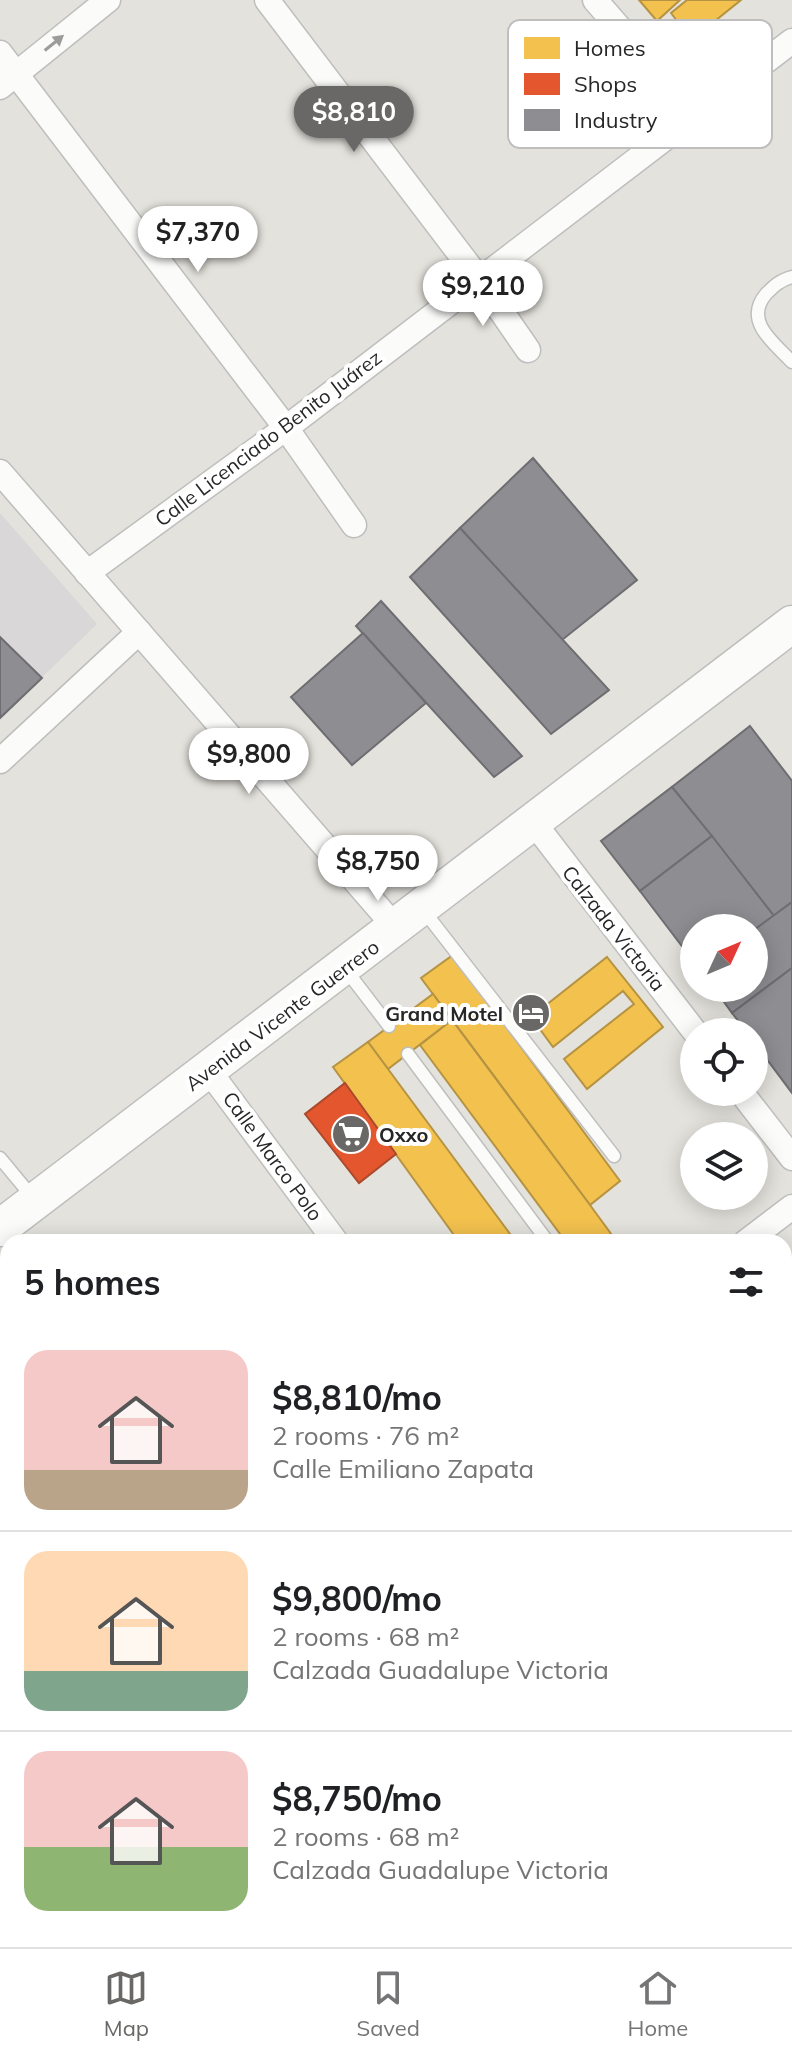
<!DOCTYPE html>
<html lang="en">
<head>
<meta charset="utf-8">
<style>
  :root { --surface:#fff; --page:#f6f6f6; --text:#202124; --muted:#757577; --line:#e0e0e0; --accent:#696866 }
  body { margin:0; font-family:Mulish,sans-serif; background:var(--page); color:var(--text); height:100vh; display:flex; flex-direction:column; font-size:30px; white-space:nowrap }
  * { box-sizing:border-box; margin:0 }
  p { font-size:26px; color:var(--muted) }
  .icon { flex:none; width:44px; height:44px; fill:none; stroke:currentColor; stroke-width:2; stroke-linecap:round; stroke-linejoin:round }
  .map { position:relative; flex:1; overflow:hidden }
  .drawer { position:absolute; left:0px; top:1234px; width:792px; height:714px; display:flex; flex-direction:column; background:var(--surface); border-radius:24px 24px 0 0; box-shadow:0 4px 20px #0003 }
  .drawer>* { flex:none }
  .needle { width:52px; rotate:46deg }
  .controls { position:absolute; left:680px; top:914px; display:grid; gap:16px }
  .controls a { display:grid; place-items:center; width:88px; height:88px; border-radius:50%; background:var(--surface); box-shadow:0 4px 20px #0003; font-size:40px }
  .price { position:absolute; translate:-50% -68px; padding:0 18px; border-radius:28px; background:#fff; color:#222; font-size:26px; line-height:52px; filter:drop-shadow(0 2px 4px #0008) }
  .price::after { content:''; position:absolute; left:50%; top:48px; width:24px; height:18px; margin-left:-12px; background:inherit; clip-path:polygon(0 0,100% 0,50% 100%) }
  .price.current { background:var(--accent); color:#fff }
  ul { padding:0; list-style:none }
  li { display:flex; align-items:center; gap:24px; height:200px; padding:0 24px }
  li+li { border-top:2px solid var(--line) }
  li span { display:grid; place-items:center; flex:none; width:224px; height:160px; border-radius:24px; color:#555 }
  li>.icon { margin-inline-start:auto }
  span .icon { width:96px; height:96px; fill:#fffc; stroke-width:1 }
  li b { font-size:34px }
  h2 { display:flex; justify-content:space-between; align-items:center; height:96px; padding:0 24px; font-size:34px }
  .dock { display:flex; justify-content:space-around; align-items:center; height:112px; border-top:2px solid var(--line); background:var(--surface); font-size:22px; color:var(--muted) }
  .dock a { display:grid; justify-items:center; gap:4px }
  .dock .current { color:var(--accent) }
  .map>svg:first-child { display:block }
  .industrial { fill:#d9d7d8 }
  .homes { fill:#f2c14e; stroke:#b59342; stroke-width:2 }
  .shops { fill:#e4572e; stroke:#ab492c; stroke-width:2 }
  .industry { fill:#8d8d92; stroke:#6e6e72; stroke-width:2 }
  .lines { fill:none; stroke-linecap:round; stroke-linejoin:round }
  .service-casing { stroke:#bebebe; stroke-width:15 }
  .minor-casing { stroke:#bebebe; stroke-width:27 }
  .secondary-casing { stroke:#bebebe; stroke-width:39 }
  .service { stroke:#fbfbfa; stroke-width:12 }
  .minor { stroke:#fbfbfa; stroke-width:24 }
  .secondary { stroke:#fbfbfa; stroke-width:36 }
  .oneway { fill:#9c9c9b }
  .labels { text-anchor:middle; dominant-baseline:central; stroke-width:8; stroke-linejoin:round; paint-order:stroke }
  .street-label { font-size:20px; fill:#272727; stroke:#fff }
  .poi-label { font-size:20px; font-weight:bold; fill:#272727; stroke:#fff; text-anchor:end }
  .key { fill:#fff; stroke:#bebebe; stroke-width:2 }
  .key-label { font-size:22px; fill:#272727 }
</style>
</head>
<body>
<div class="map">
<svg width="792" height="1947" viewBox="0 0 792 1947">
  <rect width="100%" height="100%" fill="#e4e2dc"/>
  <!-- industrial -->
  <polygon class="industrial" points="0,513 97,624 0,718"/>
  <!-- homes -->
  <g class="homes">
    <polygon points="639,0 680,0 657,21"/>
    <polygon points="687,0 741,0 679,50 667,36 680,25 671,13"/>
    <polygon points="453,955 620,1181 590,1205 421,978"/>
    <polygon points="607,957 663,1027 587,1089 564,1059 634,1004 623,991 553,1047 531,1017"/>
    <polygon points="433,994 452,1020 388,1069 368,1042"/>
    <polygon points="452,1020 590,1205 617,1242 566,1242 420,1045"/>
    <polygon points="368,1042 388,1069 516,1242 459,1242 333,1067"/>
    <polygon points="314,1940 400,1940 404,1947 320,1947"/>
    <polygon points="440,1940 533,1940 538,1947 445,1947"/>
  </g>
  <!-- shops -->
  <polygon class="shops" points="345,1083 396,1154 359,1183 305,1114"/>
  <!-- industry -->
  <g class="industry">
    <polygon points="533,458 637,580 562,640 460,528"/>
    <polygon points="460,528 609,690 551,734 410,577"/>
    <polygon points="381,601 522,756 494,777 356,626"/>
    <polygon points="363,633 426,703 352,765 291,697"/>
    <polygon points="0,637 42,678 0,718"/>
    <polygon points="750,726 792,781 792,902 774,916 672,787"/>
    <polygon points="672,787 712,836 640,891 601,841"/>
    <polygon points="712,836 774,916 754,930 694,928 694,962 640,891"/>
    <polygon points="792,902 792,968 732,1013 714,988 754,988 754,930"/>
    <polygon points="792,968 792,1093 754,1042 754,1032 747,1032 732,1013"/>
    <polygon points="0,1464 8,1474 8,1749 0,1738"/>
    <polygon points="0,1738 8,1749 8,1764 0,1770"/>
    <polygon points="8,1848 8,1940 83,1940 88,1947 0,1947 0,1854"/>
    <polygon points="83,1940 167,1940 158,1947 88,1947"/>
    <polygon points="167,1940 229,1940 220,1947 158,1947"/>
  </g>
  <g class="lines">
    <defs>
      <g id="service">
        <path d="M792,277C780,280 774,286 766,294C743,321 774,343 792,362"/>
        <polyline points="424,911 614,1156"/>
        <polyline points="346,970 389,1026"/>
        <polyline points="408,1054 548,1242"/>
        <polyline points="0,1158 34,1199"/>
      </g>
      <g id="minor">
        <polyline points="267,0 479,279 528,350"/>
        <polyline points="595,0 696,116"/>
        <polyline points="0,53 286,428 354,525"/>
        <polyline points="0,87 108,0"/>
        <polyline points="0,472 396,928"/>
        <polyline points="87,573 286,428 792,41"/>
        <polyline points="0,761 139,632"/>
        <polyline points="534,823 695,1032"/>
        <polyline points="209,1071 336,1242"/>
        <polyline points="741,1092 792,1158"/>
        <polyline points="746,1242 792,1207"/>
        <polyline points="0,1415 8,1426"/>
        <polyline points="0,1803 8,1796"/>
        <polyline points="784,1840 792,1834"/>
        <polyline points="784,1865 792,1876"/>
        <polyline points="280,1940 285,1947"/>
        <polyline points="630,1947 640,1940"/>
      </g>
      <polyline id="secondary" points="0,1228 792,624"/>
    </defs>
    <!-- service casing -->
    <use href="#service" class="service-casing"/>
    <!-- minor casing -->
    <use href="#minor" class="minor-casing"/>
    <!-- secondary casing -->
    <use href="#secondary" class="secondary-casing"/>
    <!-- service -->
    <use href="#service" class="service"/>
    <!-- minor -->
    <use href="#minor" class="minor"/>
    <!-- secondary -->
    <use href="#secondary" class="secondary"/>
  </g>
  <!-- one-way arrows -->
  <defs><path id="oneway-solid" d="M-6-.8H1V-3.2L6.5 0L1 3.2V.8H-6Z" transform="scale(2)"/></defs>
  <use class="oneway" href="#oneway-solid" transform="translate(54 43) rotate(-39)"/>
  <!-- icons -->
  <defs>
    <symbol id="hotel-disc" viewBox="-11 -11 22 22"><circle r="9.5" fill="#696866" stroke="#fff"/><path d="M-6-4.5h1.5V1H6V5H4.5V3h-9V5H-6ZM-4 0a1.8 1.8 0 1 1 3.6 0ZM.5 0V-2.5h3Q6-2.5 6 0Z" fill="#fff"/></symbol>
    <symbol id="supermarket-disc" viewBox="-11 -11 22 22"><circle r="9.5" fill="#696866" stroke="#fff"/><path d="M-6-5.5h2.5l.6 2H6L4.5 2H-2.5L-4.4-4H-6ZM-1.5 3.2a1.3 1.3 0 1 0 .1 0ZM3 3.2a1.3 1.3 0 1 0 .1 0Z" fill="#fff"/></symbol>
  </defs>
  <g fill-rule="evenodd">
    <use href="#hotel-disc" x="509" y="991" width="44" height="44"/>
    <use href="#supermarket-disc" x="329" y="1112" width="44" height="44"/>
  </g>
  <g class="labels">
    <!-- street labels -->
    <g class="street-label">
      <text transform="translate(268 438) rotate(-37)">Calle Licenciado Benito Juárez</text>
      <text transform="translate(614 928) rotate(52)">Calzada Victoria</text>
      <text transform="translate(282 1015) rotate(-37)">Avenida Vicente Guerrero</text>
      <text transform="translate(273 1156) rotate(54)">Calle Marco Polo</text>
    </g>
    <!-- poi labels -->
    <g class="poi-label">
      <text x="503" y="1013">Grand Motel</text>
      <text x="379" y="1134" text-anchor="start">Oxxo</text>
    </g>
  </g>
  <!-- legend -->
  <rect x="508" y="20" width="264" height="128" rx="12" class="key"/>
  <rect x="524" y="37" width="36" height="22" fill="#f2c14e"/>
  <rect x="524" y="73" width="36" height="22" fill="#e4572e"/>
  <rect x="524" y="109" width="36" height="22" fill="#8d8d92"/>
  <g class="key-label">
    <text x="574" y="56">Homes</text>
    <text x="574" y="92">Shops</text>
    <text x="574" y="128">Industry</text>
  </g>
</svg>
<div class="controls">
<a><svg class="needle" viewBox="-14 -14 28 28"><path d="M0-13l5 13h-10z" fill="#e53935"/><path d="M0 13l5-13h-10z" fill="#757577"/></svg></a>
<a><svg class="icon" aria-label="locate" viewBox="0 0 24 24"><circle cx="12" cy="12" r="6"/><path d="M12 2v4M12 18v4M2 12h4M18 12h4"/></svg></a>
<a><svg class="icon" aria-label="layers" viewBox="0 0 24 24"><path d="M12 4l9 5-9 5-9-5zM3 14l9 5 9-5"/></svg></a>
</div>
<b class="price current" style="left:354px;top:154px">$8,810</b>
<b class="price" style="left:198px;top:274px">$7,370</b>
<b class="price" style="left:483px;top:328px">$9,210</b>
<b class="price" style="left:249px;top:796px">$9,800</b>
<b class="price" style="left:378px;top:903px">$8,750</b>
<section class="drawer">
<h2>5 homes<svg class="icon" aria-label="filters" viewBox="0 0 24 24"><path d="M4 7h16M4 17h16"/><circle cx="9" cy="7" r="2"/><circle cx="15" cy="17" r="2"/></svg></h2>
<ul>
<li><span style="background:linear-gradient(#f6c9c9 75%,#b9a48a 0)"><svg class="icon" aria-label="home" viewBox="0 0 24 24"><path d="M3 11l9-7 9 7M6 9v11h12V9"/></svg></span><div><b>$8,810/mo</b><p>2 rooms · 76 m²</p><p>Calle Emiliano Zapata</p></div></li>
<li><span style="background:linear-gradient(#ffd9b3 75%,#7fa58c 0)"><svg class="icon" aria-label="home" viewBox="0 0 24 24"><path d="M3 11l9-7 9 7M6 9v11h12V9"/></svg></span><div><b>$9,800/mo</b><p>2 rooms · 68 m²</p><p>Calzada Guadalupe Victoria</p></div></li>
<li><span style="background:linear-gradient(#f6c9c9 60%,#8fb573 0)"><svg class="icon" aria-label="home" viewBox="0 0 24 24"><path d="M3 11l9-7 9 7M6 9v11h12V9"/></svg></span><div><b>$8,750/mo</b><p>2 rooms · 68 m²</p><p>Calzada Guadalupe Victoria</p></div></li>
</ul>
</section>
</div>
<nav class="dock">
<a class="current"><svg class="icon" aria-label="map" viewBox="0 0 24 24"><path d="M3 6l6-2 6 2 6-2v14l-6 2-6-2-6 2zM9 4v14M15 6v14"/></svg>Map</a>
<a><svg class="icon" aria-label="saved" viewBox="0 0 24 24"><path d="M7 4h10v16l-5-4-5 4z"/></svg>Saved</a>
<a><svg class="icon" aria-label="home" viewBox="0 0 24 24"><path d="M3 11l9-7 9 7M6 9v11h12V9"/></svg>Home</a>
</nav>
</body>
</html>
